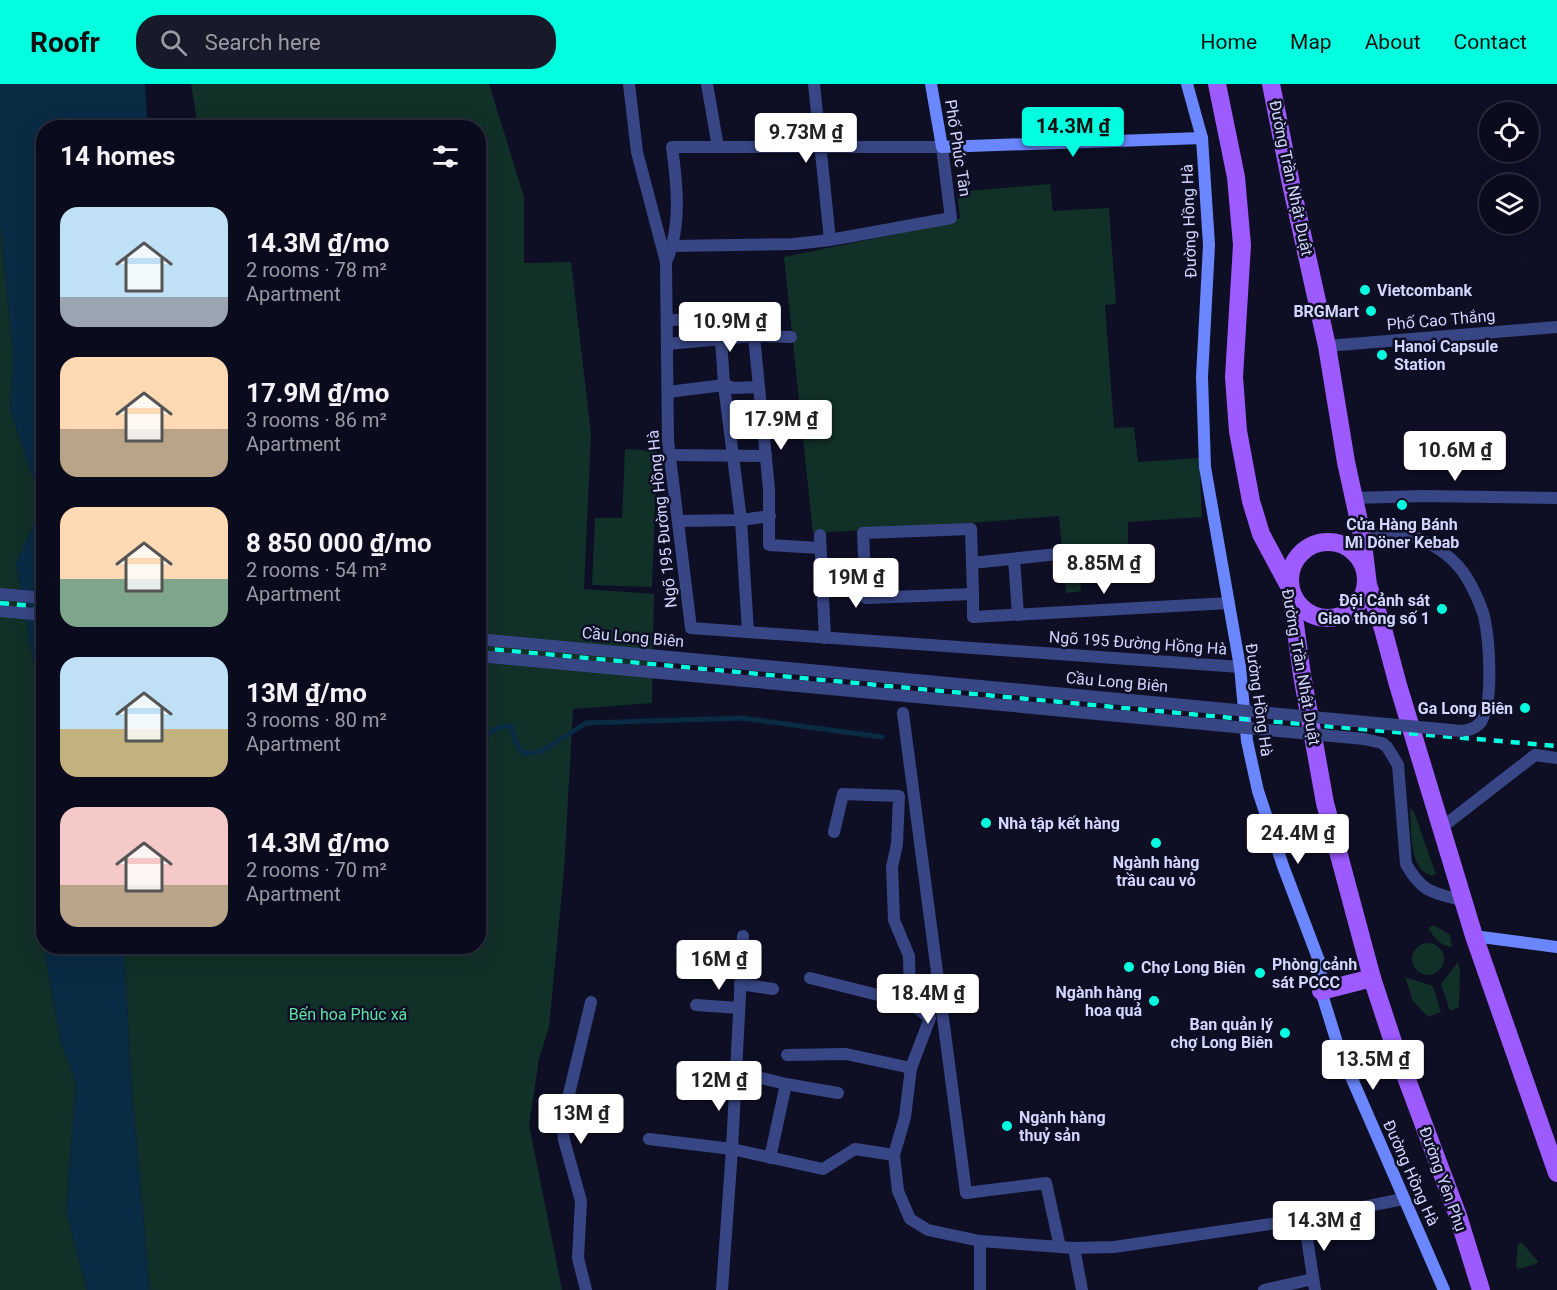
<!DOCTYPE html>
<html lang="en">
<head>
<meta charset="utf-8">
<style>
  :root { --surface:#0a0b1c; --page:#181929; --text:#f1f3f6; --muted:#999ba3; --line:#2a2b3b; --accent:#00fedf }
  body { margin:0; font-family:Roboto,sans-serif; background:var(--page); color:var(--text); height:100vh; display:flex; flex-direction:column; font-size:22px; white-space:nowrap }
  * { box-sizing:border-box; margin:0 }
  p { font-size:20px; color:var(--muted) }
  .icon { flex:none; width:33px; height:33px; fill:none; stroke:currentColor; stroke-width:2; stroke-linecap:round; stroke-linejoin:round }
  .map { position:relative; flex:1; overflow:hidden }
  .side { position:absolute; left:36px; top:36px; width:450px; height:834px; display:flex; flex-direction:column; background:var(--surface); border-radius:24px; box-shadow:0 6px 24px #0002,0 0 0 2px var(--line) }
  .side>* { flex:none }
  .buttons { position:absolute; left:1479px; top:18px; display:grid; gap:12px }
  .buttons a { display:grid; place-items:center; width:60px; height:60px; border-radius:50%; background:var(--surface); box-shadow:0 6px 24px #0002,0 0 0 2px var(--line); font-size:30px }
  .price { position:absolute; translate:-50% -51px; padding:0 14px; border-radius:6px; background:#fff; color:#222; font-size:20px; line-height:39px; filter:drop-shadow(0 2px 3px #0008) }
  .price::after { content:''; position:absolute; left:50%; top:36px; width:18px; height:14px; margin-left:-9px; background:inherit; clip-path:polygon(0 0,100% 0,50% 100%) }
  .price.current { background:var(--accent); color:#111 }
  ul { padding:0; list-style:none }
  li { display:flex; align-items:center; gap:18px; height:150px; padding:0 24px }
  li span { display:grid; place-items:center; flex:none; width:168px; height:120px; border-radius:18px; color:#555 }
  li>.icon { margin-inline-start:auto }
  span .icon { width:72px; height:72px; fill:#fffc; stroke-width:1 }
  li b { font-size:26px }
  h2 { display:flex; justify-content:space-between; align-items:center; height:72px; padding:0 24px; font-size:26px }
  header { display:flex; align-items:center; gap:36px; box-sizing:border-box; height:84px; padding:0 30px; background:var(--accent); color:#111 }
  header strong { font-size:28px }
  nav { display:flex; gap:33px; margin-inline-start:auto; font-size:21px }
  .search { width:420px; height:54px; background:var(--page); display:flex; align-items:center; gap:15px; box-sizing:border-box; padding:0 21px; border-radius:24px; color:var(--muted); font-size:22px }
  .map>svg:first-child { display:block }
  .green { fill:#113028 }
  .water { fill:#092b44 }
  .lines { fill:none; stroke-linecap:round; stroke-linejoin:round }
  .stream { stroke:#092b44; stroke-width:5 }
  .street { stroke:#384685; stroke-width:12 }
  .secondary { stroke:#6a87ff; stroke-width:12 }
  .primary { stroke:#9d5aff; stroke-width:18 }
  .rail { stroke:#00fedf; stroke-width:4.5; stroke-dasharray:9 8; stroke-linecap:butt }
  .street-bridge { stroke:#384685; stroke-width:12 }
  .poi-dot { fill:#00fedf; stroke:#0e0f25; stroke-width:2 }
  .labels { text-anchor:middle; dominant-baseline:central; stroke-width:5; stroke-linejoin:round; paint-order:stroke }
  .street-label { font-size:16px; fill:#d3d7ff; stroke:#0e0f25 }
  .poi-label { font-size:16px; font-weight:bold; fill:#d3d7ff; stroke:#0e0f25; text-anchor:start }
  .park-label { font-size:16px; fill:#5ce2a3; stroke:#0e0f25 }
</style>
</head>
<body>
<header>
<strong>Roofr</strong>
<div class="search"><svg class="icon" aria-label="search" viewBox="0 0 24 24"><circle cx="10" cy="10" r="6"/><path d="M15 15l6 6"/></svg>Search here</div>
<nav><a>Home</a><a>Map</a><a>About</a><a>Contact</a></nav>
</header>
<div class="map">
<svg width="1557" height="1206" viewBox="0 0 1557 1206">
  <rect width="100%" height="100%" fill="#0e0f25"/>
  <!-- green -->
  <g class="green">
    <polygon points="191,0 489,0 524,113 524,179 571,178 591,350 584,505 654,510 652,619 573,625 564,787 549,943 539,975 529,1041 562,1206 150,1206 132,1008 124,863 478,862 478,44 198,43"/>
    <polygon points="1050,100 1053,127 1109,124 1116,220 1105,221 1114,344 1134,343 1138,378 1199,374 1202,433 1128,438 1128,467 1078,474 1081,507 1066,509 1059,432 904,444 813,449 784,173 940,141 960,134 957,108"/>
    <polygon points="0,136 13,271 10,325 42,422 16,480 43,633 44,787 37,827 61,958 76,998 66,1128 87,1206 0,1206"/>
    <polygon points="625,365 657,367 652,503 592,501 595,434 622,434"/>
    <path d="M1410,724L1414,728L1436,790L1432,792C1407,784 1412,745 1410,724Z"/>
    <path d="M1434,841L1450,851L1452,863C1441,863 1434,853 1428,844Z"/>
    <circle cx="1428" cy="875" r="16"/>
    <polygon points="1458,878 1460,887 1459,923 1450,927 1441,900"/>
    <polygon points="1405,893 1433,902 1441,928 1428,933 1413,917"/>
    <polygon points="1522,1159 1538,1177 1536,1180 1518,1185 1516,1182 1518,1160"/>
  </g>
  <!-- water -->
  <g class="water">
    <polygon points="0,0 145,0 148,43 44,44 43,633 16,479 42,422 10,325 13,271 0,136"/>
    <polygon points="43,787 44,862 124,863 132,1008 150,1206 87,1206 66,1128 76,999 61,958 37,827"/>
  </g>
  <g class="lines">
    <!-- stream -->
    <path class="stream" d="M478,660C488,649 496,642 511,642L516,659L524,670L542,667L586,639L742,634L882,653"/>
    <!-- street -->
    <g class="street">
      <polyline points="629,0 637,68 666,178"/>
      <polyline points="707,0 718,63"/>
      <polyline points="814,0 830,156"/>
      <path d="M673,162L794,160L830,156L951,134L942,63H672C677,100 682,143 666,178L668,357L691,544L1240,583"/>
      <polyline points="668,236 730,235"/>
      <polyline points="754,252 769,405 769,461 820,464"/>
      <polyline points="721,255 724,301 741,436 748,548"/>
      <polyline points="667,260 754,252 791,253"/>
      <polyline points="1327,262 1557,243"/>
      <polyline points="668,308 724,301 734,304 759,303"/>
      <polyline points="670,371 766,372"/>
      <polyline points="1354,414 1423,412 1557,414"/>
      <polyline points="678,437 741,436 770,432"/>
      <polygon points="971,445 973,510 866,514 863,449"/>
      <polyline points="820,451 825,554"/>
      <path d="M1362,451C1379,451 1401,448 1417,454C1437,462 1456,476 1467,494C1474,506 1480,519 1484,532C1489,554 1495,624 1479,640C1474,645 1469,646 1462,647"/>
      <polyline points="1014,475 1018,531"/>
      <polyline points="972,479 1058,470"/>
      <polyline points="0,510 44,514"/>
      <polyline points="973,510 973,533 1229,519"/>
      <polyline points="0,527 44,531"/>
      <polyline points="903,629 966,1109 1046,1099 1060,1163"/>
      <path d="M1364,655L1382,659L1387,663L1398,681L1406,780C1423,810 1433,808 1464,817"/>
      <polyline points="1441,744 1535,671 1557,674"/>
      <polyline points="834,748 843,710 899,712 897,760 892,783 894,836 909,872 910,919 930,934 911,984 905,1033 894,1071 898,1107 910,1135 928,1146 980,1157"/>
      <polyline points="810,894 910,919"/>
      <polyline points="740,900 773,905"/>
      <polyline points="696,921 739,924"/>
      <polyline points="787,971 846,970 911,984"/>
      <polyline points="736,988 786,1000 838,1009"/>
      <polyline points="649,1055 732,1065 823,1085 855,1065 894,1071"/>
      <polyline points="770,1074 786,1000"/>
      <polyline points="1304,1135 1315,1206"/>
      <polyline points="1074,1164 1082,1206"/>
      <polyline points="586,1206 578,1174 581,1117 564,1056 562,1039 591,918"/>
      <polyline points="722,1206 732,1065 743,852"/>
      <polyline points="980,1206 980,1157 1074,1164 1114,1163 1304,1135 1403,1115"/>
      <polyline points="1264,1206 1313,1195"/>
    </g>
    <!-- secondary -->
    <g class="secondary">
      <polyline points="931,0 942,63 1202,54"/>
      <polyline points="1187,0 1202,54 1209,161 1202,293 1205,383 1240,583 1247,657 1258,707 1283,782 1321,882 1321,907 1339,965 1444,1206"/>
      <polyline points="1474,852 1557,863"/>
    </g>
    <!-- primary -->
    <g class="primary">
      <polyline points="1217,0 1236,93 1242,161 1234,293 1238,347 1251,417 1261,450 1290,504 1302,591 1325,719 1372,894 1394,961 1458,1132 1481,1206"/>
      <polyline points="1271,0 1291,100 1327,262 1346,378 1362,451 1368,501 1383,545 1398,601 1474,852 1557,1089"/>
      <circle cx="1328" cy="496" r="38"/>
      <polyline points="1321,907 1372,894"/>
    </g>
    <!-- rail -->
    <g class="rail">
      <polyline points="0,519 44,523"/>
      <polyline points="478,564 1233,634 1557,662"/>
    </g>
    <!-- street-bridge -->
    <g class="street-bridge">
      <polyline points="478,555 1462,647"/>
      <polyline points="478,572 1364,655"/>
    </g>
  </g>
  <!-- markers -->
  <g class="poi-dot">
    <circle cx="1365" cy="206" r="6"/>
    <circle cx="1371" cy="227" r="6"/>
    <circle cx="1382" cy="271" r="6"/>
    <circle cx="1402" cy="421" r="6"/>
    <circle cx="1442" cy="525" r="6"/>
    <circle cx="1525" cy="624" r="6"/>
    <circle cx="986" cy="739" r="6"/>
    <circle cx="1156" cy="759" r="6"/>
    <circle cx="1129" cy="883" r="6"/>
    <circle cx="1260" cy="889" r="6"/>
    <circle cx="1154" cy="917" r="6"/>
    <circle cx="1285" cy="949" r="6"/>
    <circle cx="1007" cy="1042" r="6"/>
  </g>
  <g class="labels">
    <!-- street labels -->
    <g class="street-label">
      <text transform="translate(958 64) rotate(81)">Phố Phúc Tân</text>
      <text transform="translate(1291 94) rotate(78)">Đường Trần Nhật Duật</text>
      <text transform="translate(1189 137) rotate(-92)">Đường Hồng Hà</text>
      <text transform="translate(1441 236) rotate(-5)">Phố Cao Thắng</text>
      <text transform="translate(662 435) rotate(-96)">Ngõ 195 Đường Hồng Hà</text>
      <text transform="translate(633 553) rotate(5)">Cầu Long Biên</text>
      <text transform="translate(1138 559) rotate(4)">Ngõ 195 Đường Hồng Hà</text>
      <text transform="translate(1301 583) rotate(80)">Đường Trần Nhật Duật</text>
      <text transform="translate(1117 598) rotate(5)">Cầu Long Biên</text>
      <text transform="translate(1259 616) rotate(82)">Đường Hồng Hà</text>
      <text transform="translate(1411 1089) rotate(66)">Đường Hồng Hà</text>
      <text transform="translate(1443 1095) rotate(70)">Đường Yên Phụ</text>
    </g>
    <!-- poi labels -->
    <g class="poi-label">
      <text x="1377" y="206">Vietcombank</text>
      <text x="1359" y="227" text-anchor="end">BRGMart</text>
      <text x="1394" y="262">Hanoi Capsule<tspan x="1394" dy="18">Station</tspan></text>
      <text x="1402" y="440" text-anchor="middle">Cửa Hàng Bánh<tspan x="1402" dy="18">Mì Döner Kebab</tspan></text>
      <text x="1430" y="516" text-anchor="end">Đội Cảnh sát<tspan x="1430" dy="18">Giao thông số 1</tspan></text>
      <text x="1513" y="624" text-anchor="end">Ga Long Biên</text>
      <text x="998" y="739">Nhà tập kết hàng</text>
      <text x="1156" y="778" text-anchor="middle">Ngành hàng<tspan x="1156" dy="18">trầu cau vỏ</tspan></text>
      <text x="1272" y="880">Phòng cảnh<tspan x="1272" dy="18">sát PCCC</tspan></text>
      <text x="1141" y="883">Chợ Long Biên</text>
      <text x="1142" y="908" text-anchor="end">Ngành hàng<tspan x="1142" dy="18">hoa quả</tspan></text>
      <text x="1273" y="940" text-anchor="end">Ban quản lý<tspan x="1273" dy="18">chợ Long Biên</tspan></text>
      <text x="1019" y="1033">Ngành hàng<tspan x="1019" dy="18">thuỷ sản</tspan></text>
    </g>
    <!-- park labels -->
    <g class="park-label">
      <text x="348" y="930">Bến hoa Phúc xá</text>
    </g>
  </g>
</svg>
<div class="buttons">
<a><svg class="icon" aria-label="locate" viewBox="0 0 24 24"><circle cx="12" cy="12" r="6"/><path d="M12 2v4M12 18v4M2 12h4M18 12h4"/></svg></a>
<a><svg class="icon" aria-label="layers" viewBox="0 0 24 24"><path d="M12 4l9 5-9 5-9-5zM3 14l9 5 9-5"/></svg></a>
</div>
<b class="price current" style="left:1073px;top:74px">14.3M ₫</b>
<b class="price" style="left:806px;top:80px">9.73M ₫</b>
<b class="price" style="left:730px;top:269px">10.9M ₫</b>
<b class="price" style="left:781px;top:367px">17.9M ₫</b>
<b class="price" style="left:1455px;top:398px">10.6M ₫</b>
<b class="price" style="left:1104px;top:511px">8.85M ₫</b>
<b class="price" style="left:856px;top:525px">19M ₫</b>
<b class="price" style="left:1298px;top:781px">24.4M ₫</b>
<b class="price" style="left:719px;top:907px">16M ₫</b>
<b class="price" style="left:928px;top:941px">18.4M ₫</b>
<b class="price" style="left:1373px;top:1007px">13.5M ₫</b>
<b class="price" style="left:719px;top:1028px">12M ₫</b>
<b class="price" style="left:581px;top:1061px">13M ₫</b>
<b class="price" style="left:1324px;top:1168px">14.3M ₫</b>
<section class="side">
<h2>14 homes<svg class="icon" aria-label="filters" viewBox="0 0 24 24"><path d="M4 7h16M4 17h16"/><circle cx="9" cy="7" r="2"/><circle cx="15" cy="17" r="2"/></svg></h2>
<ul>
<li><span style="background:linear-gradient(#bfe0f5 75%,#9aa5b1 0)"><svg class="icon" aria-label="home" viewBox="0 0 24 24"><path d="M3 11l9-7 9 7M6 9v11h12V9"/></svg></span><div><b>14.3M ₫/mo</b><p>2 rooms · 78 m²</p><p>Apartment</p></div></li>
<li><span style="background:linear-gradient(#ffd9b3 60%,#b9a48a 0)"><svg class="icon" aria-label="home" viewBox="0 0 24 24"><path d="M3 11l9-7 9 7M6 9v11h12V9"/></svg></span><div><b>17.9M ₫/mo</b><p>3 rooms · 86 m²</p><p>Apartment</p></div></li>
<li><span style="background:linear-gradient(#ffd9b3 60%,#7fa58c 0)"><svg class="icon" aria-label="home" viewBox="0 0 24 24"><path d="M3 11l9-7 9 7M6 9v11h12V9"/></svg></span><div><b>8 850 000 ₫/mo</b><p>2 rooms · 54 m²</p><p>Apartment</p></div></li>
<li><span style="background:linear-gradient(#bfe0f5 60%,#c2b280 0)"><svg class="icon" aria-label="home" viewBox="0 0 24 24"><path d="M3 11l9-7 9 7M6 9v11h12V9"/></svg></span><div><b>13M ₫/mo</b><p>3 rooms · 80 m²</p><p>Apartment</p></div></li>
<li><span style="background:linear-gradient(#f6c9c9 65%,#b9a48a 0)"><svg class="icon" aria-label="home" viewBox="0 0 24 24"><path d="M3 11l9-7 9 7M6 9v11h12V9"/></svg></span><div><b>14.3M ₫/mo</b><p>2 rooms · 70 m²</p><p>Apartment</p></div></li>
</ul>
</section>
</div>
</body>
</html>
